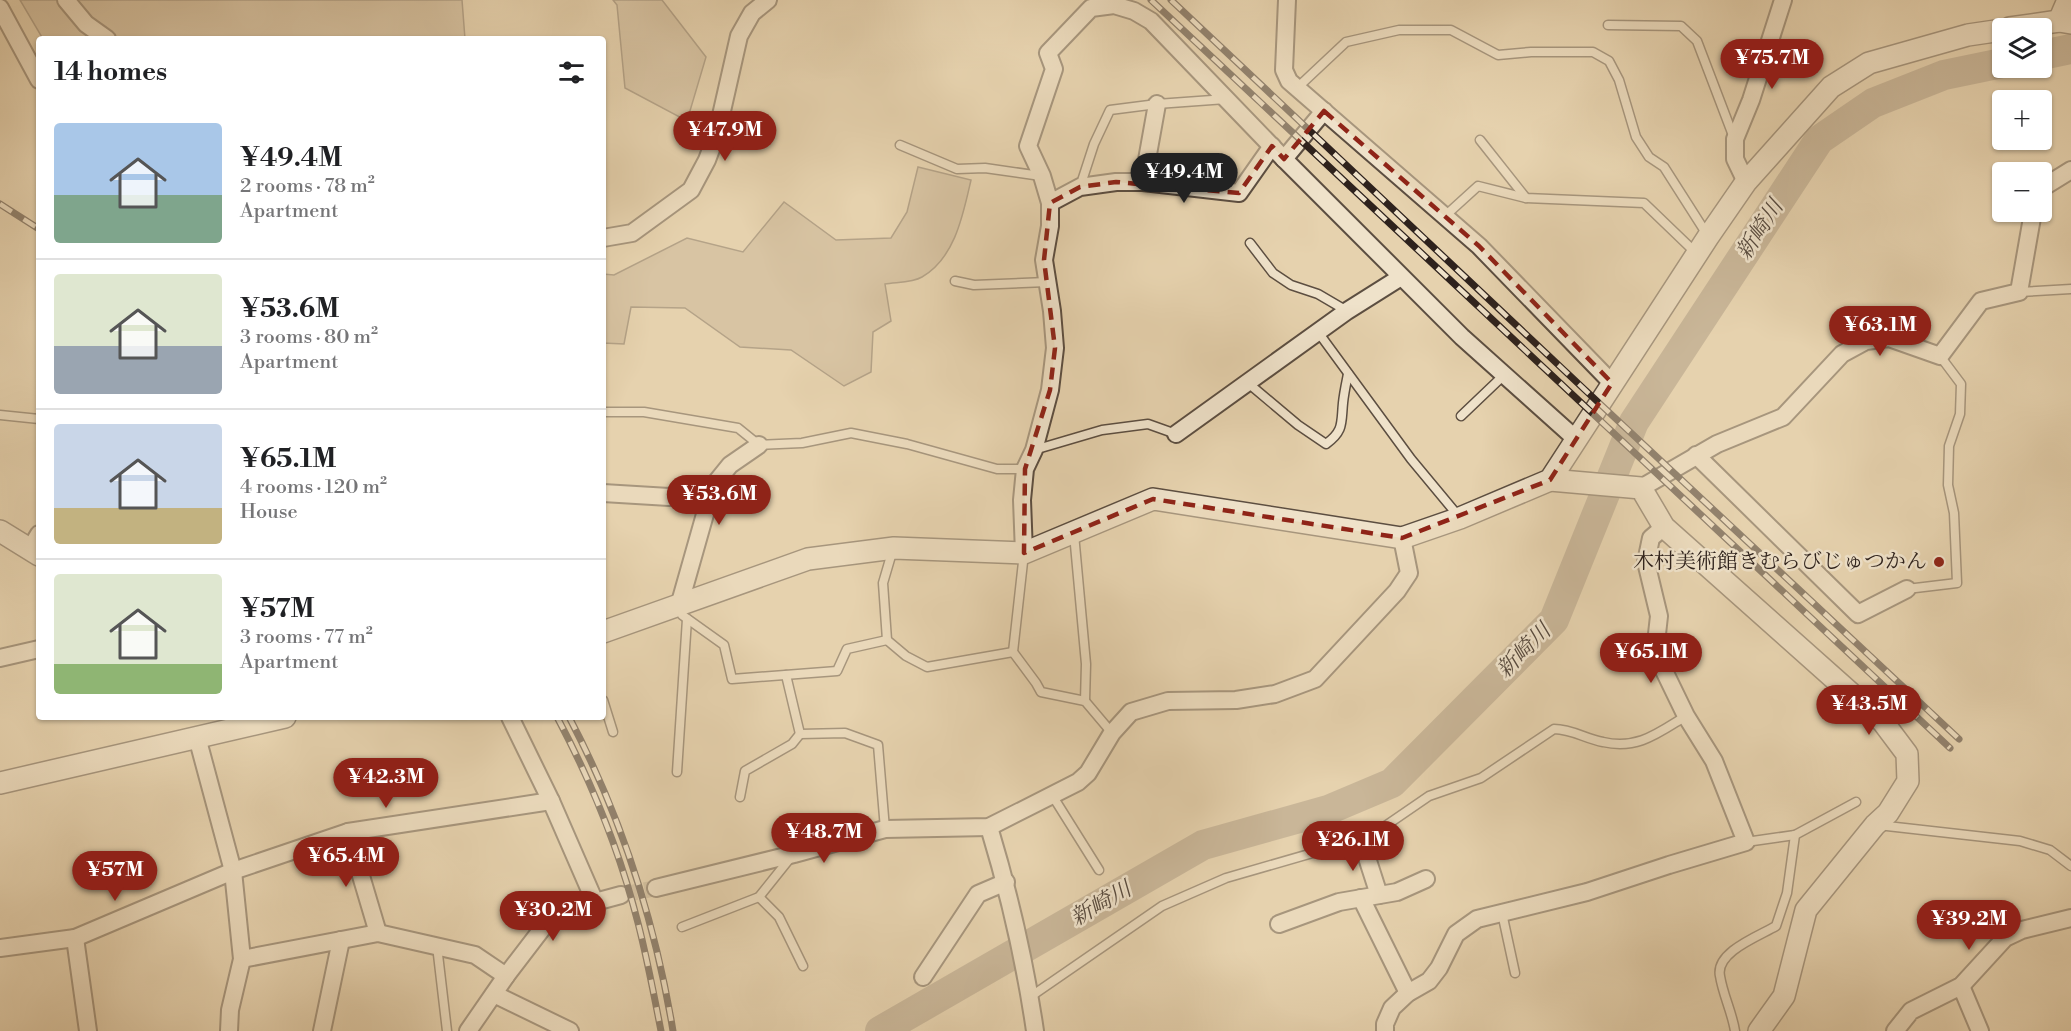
<!DOCTYPE html>
<html lang="en">
<head>
<meta charset="utf-8">
<style>
  :root { --surface:#fff; --page:#f2f2f2; --text:#202124; --muted:#757577; --line:#e0e0e0; --accent:#8f2418 }
  body { margin:0; font-family:"Libre Bodoni","Noto Serif JP",serif; background:var(--page); color:var(--text); height:100vh; display:flex; flex-direction:column; font-size:22px; white-space:nowrap }
  * { box-sizing:border-box; margin:0 }
  p { font-size:20px; color:var(--muted) }
  .icon { flex:none; width:33px; height:33px; fill:none; stroke:currentColor; stroke-width:2; stroke-linecap:round; stroke-linejoin:round }
  .map { position:relative; flex:1; overflow:hidden }
  .details { position:absolute; left:36px; top:36px; width:570px; height:684px; display:flex; flex-direction:column; background:var(--surface); border-radius:6px; box-shadow:0 2px 4px #0004 }
  .details>* { flex:none }
  .tools { position:absolute; left:1992px; top:18px; display:grid; gap:12px }
  .tools a { display:grid; place-items:center; width:60px; height:60px; border-radius:6px; background:var(--surface); box-shadow:0 2px 4px #0004; font-size:30px }
  .price { position:absolute; translate:-50% -51px; padding:0 14px; border-radius:21px; background:var(--accent); color:#fff; font-size:20px; line-height:39px; filter:drop-shadow(0 2px 3px #0008) }
  .price::after { content:''; position:absolute; left:50%; top:36px; width:18px; height:14px; margin-left:-9px; background:inherit; clip-path:polygon(0 0,100% 0,50% 100%) }
  .price.on { background:#222; color:#fff }
  ul { padding:0; list-style:none }
  li { display:flex; align-items:center; gap:18px; height:150px; padding:0 18px }
  li+li { border-top:2px solid var(--line) }
  li span { display:grid; place-items:center; flex:none; width:168px; height:120px; border-radius:6px; color:#555 }
  li>.icon { margin-inline-start:auto }
  span .icon { width:72px; height:72px; fill:#fffc; stroke-width:1 }
  li b { font-size:26px }
  h2 { display:flex; justify-content:space-between; align-items:center; height:72px; padding:0 18px; font-size:26px }
  .map>svg:first-child { display:block }
  .green { fill:#c7b495; stroke:#7a6b59; stroke-width:1.5 }
  .lines { fill:none; stroke-linecap:round; stroke-linejoin:round }
  .river { stroke:#a7967d; stroke-width:30 }
  .minor-tunnel { stroke:#c1af91; stroke-width:16; stroke-dasharray:16 8; stroke-linecap:butt }
  .service-casing { stroke:#5c4e41; stroke-width:11 }
  .minor-casing { stroke:#5c4e41; stroke-width:20 }
  .tertiary-casing { stroke:#5c4e41; stroke-width:24 }
  .service { stroke:#efe2ca; stroke-width:8 }
  .minor { stroke:#efe2ca; stroke-width:16 }
  .tertiary { stroke:#efe2ca; stroke-width:21 }
  .rail-casing { stroke:#2e221d; stroke-width:7 }
  .rail { stroke:#efe2ca; stroke-width:4.5; stroke-dasharray:14; stroke-linecap:butt }
  .marked { fill:none; stroke:#8f2418; stroke-width:4.5; stroke-dasharray:12 8; stroke-linejoin:round }
  .poi-dot { fill:#8f2418; stroke:#efe2ca; stroke-width:2 }
  .labels { text-anchor:middle; dominant-baseline:central; stroke-width:5; stroke-linejoin:round; paint-order:stroke }
  .poi-label { font-size:21px; fill:#2e221d; stroke:#efe2ca; text-anchor:end }
  .water-label { font-size:22px; font-style:italic; fill:#584b3f; stroke:#efe2ca }
</style>
</head>
<body>
<div class="map">
<svg width="2071" height="1031" viewBox="0 0 2071 1031">
  <rect width="100%" height="100%" fill="#e6d2ae"/>
  <filter id="stains"><feTurbulence type="fractalNoise" baseFrequency=".00333" numOctaves="4"/><feColorMatrix values="0 0 0 0 .2 0 0 0 0 .09 0 0 0 0 .02 0 0 0 .5 -.17"/></filter>
  <radialGradient id="worn" r=".72"><stop offset=".6" stop-color="#630" stop-opacity="0"/><stop offset="1" stop-color="#630" stop-opacity=".3"/></radialGradient>
  <!-- green -->
  <g class="green">
    <polygon points="20,0 462,0 465,39 43,39"/>
    <polygon points="613,0 662,0 706,57 687,121 625,88 617,5"/>
    <path d="M918,167L971,180C963,215 955,258 922,277C912,283 895,282 885,284L891,321L873,332L871,372L844,386L791,350L740,347L685,308L631,307L624,344L603,343V274L614,275L687,238L743,252L784,202L836,240L891,238L907,212Z"/>
  </g>
  <g class="lines">
    <!-- river -->
    <g class="river">
      <polyline points="2042,55 2071,49"/>
      <polyline points="880,1031 1203,845 1328,810 1392,783 1554,620 1634,422 1819,140 1873,103 1944,75 2002,63"/>
    </g>
    <!-- minor-tunnel -->
    <polyline class="minor-tunnel" points="621,895 656,888"/>
    <defs>
      <g id="service">
        <polyline points="1608,25 1681,26 1697,41 1734,138"/>
        <polyline points="1297,88 1346,42 1399,30 1451,30 1498,55 1531,52 1593,52 1609,61 1619,80 1636,137 1649,157 1664,167 1708,236"/>
        <polyline points="1480,140 1526,198"/>
        <polyline points="900,145 957,169 985,168 1041,176"/>
        <polyline points="1080,187 1094,144 1110,110 1157,104 1226,99"/>
        <polyline points="1445,216 1478,186 1526,198 1644,203 1696,253"/>
        <polyline points="1250,243 1273,273 1291,285 1318,294 1347,311"/>
        <polyline points="955,281 974,285 1047,282"/>
        <polyline points="2019,292 2071,289"/>
        <polyline points="1318,332 1411,459 1460,518"/>
        <path d="M1248,383L1298,425L1326,444C1344,431 1341,423 1343,403C1344,393 1346,384 1348,374"/>
        <polyline points="603,412 644,412 738,428 759,445 802,443 851,433 907,444 997,469 1025,469"/>
        <polyline points="0,415 39,419"/>
        <polyline points="1461,416 1504,375"/>
        <polyline points="1034,450 1102,430 1148,424 1176,434"/>
        <polyline points="1074,534 1086,664 1085,701"/>
        <polyline points="893,549 883,583 887,640 906,656 927,667 1013,652"/>
        <polyline points="1024,553 1013,652 1036,683 1041,692 1085,701 1112,733"/>
        <polyline points="1907,589 1957,583 1954,513 1948,485 1949,446 1960,414 1961,384 1940,356"/>
        <polyline points="680,607 682,615 724,645 732,679 837,671 847,649 887,640"/>
        <polyline points="786,675 800,734 845,733 878,745 885,829"/>
        <polyline points="603,700 613,732"/>
        <polyline points="677,772 687,619"/>
        <polyline points="1052,795 1099,870"/>
        <polyline points="740,797 745,771 792,744 800,734"/>
        <polyline points="1878,825 2020,841 2050,850 2071,866"/>
        <polyline points="1746,842 1795,835 1856,802"/>
        <polyline points="759,897 779,917 803,966"/>
        <polyline points="1502,913 1515,973"/>
        <polyline points="682,927 759,897 791,857"/>
        <polyline points="437,946 447,1031"/>
        <path d="M1030,997L1162,906L1226,878L1361,839L1378,831L1429,796L1481,778L1554,729C1572,729 1586,739 1603,742C1638,750 1658,733 1686,716"/>
        <path d="M1735,1031C1732,1012 1723,995 1720,976C1715,952 1759,936 1776,926L1787,893L1795,835"/>
      </g>
      <g id="minor">
        <polyline points="66,0 86,24 107,39"/>
        <polyline points="1287,0 1284,70 1289,81 1479,246 1612,383"/>
        <polyline points="0,8 39,80"/>
        <polyline points="1284,159 1324,111"/>
        <polyline points="1143,182 1157,104"/>
        <polyline points="1746,182 1735,159 1735,139 1751,100 1783,0"/>
        <polyline points="2042,188 2071,170"/>
        <polyline points="1050,203 1080,187 1116,182 1143,182 1239,193 1272,146"/>
        <polyline points="603,238 632,233 691,190 707,160 717,133 739,36 752,13 768,0"/>
        <polyline points="1176,434 1347,311 1401,277"/>
        <polyline points="1696,455 1858,614 1907,589"/>
        <polyline points="1641,488 1717,444 1783,417 1842,354 1866,341 1889,338 1940,356 1981,301 2019,292 2033,212"/>
        <polyline points="603,493 669,497 713,486"/>
        <polyline points="30,549 39,534"/>
        <polyline points="1024,553 1022,500 1025,469 1034,450 1050,390 1055,348 1052,311 1044,260 1050,226 1050,203 1042,176 1028,146 1054,69 1048,53 1091,8 1114,5 1134,11 1151,21 1284,159 1462,337 1577,440"/>
        <polyline points="679,606 713,486 730,465 759,445"/>
        <polyline points="0,658 39,649"/>
        <polyline points="510,717 551,801 595,902"/>
        <polyline points="197,737 233,871 242,959 230,1010 229,1031"/>
        <path d="M989,827C1009,893 1025,962 1035,1031"/>
        <polyline points="348,832 378,933"/>
        <polyline points="1361,839 1379,895"/>
        <polyline points="656,888 794,854 885,829 989,827 1078,782 1088,773 1112,733 1131,712 1168,701 1236,700 1275,694 1315,679 1397,591 1409,573 1402,538"/>
        <polyline points="1361,898 1408,993"/>
        <polyline points="1279,924 1339,902 1397,892 1426,879"/>
        <polyline points="75,938 88,1031"/>
        <polyline points="0,948 75,938 233,871 348,832 551,801"/>
        <polyline points="242,959 378,933 475,955 506,976"/>
        <polyline points="923,977 978,894 1006,882"/>
        <polyline points="1961,986 1980,1031"/>
        <polyline points="494,994 570,1031"/>
        <polyline points="322,1031 341,940"/>
        <polyline points="468,1031 506,976 545,925 595,902 621,895"/>
        <polyline points="1385,1031 1385,1024 1392,1008 1408,993 1429,981 1439,968 1456,934 1477,919 1587,892 1669,865 1746,842 1714,761 1686,716 1655,652 1659,616 1646,562 1651,538 1664,527"/>
        <polyline points="1895,1031 1911,1011 1961,986 2005,938 2022,930 2071,918"/>
      </g>
      <g id="tertiary">
        <polyline points="2059,21 2068,0"/>
        <polyline points="2010,28 2059,21 2071,23"/>
        <polyline points="1550,480 1641,488 1664,527 1883,722 1907,754 1908,781 1888,813 1875,825 1806,910 1784,996 1759,1031"/>
        <polyline points="0,531 39,555"/>
        <polyline points="603,632 808,559 894,548 1024,553 1153,499 1402,538 1460,518 1550,480 1708,237 1746,182 1831,87 1869,63 1968,35 2002,30"/>
        <polyline points="0,783 285,717"/>
      </g>
    </defs>
    <!-- service casing -->
    <use href="#service" class="service-casing"/>
    <!-- minor casing -->
    <use href="#minor" class="minor-casing"/>
    <!-- tertiary casing -->
    <use href="#tertiary" class="tertiary-casing"/>
    <!-- service -->
    <use href="#service" class="service"/>
    <!-- minor -->
    <use href="#minor" class="minor"/>
    <!-- tertiary -->
    <use href="#tertiary" class="tertiary"/>
    <defs>
      <g id="rail">
        <polyline points="1151,0 1950,748"/>
        <polyline points="1171,0 1584,389 1959,739"/>
        <polyline points="0,204 39,229"/>
        <path d="M557,717C591,781 620,852 638,923C647,958 654,995 661,1031"/>
        <path d="M569,717C621,816 655,921 673,1031"/>
      </g>
    </defs>
    <!-- rail casing -->
    <use href="#rail" class="rail-casing"/>
    <!-- rail -->
    <use href="#rail" class="rail"/>
  </g>
  <!-- marked area -->
  <path d="M0 0H2071V1031H0ZM1324,111L1479,246L1612,383L1550,480L1402,538L1153,499L1024,553L1025,469L1050,390L1055,348L1044,260L1050,203L1080,187L1116,182L1239,193L1272,146L1284,159Z" fill="#e6d2ae" fill-opacity=".55" fill-rule="evenodd"/>
  <path class="marked" d="M1324,111L1479,246L1612,383L1550,480L1402,538L1153,499L1024,553L1025,469L1050,390L1055,348L1044,260L1050,203L1080,187L1116,182L1239,193L1272,146L1284,159Z"/>
  <!-- markers -->
  <circle class="poi-dot" cx="1939" cy="562" r="6"/>
  <g class="labels">
    <!-- poi labels -->
    <g class="poi-label">
      <text x="1927" y="562">木村美術館きむらびじゅつかん</text>
    </g>
    <!-- water labels -->
    <g class="water-label">
      <text transform="translate(1760 230) rotate(-57)">新崎川</text>
      <text transform="translate(1524 651) rotate(-45)">新崎川</text>
      <text transform="translate(1101 904) rotate(-30)">新崎川</text>
    </g>
  </g>
  <rect width="100%" height="100%" filter="url(#stains)"/>
  <rect width="100%" height="100%" fill="url(#worn)"/>
</svg>
<div class="tools">
<a><svg class="icon" aria-label="layers" viewBox="0 0 24 24"><path d="M12 4l9 5-9 5-9-5zM3 14l9 5 9-5"/></svg></a>
<a>+</a>
<a>−</a>
</div>
<b class="price" style="left:1772px;top:90px">¥75.7M</b>
<b class="price" style="left:725px;top:162px">¥47.9M</b>
<b class="price on" style="left:1184px;top:204px">¥49.4M</b>
<b class="price" style="left:1880px;top:357px">¥63.1M</b>
<b class="price" style="left:719px;top:526px">¥53.6M</b>
<b class="price" style="left:1651px;top:684px">¥65.1M</b>
<b class="price" style="left:1869px;top:736px">¥43.5M</b>
<b class="price" style="left:386px;top:809px">¥42.3M</b>
<b class="price" style="left:824px;top:864px">¥48.7M</b>
<b class="price" style="left:1353px;top:872px">¥26.1M</b>
<b class="price" style="left:346px;top:888px">¥65.4M</b>
<b class="price" style="left:115px;top:902px">¥57M</b>
<b class="price" style="left:553px;top:942px">¥30.2M</b>
<b class="price" style="left:1969px;top:951px">¥39.2M</b>
<section class="details">
<h2>14 homes<svg class="icon" aria-label="filters" viewBox="0 0 24 24"><path d="M4 7h16M4 17h16"/><circle cx="9" cy="7" r="2"/><circle cx="15" cy="17" r="2"/></svg></h2>
<ul>
<li><span style="background:linear-gradient(#a9c7e8 60%,#7fa58c 0)"><svg class="icon" aria-label="home" viewBox="0 0 24 24"><path d="M3 11l9-7 9 7M6 9v11h12V9"/></svg></span><div><b>¥49.4M</b><p>2 rooms · 78 m²</p><p>Apartment</p></div></li>
<li><span style="background:linear-gradient(#dfe7d0 60%,#9aa5b1 0)"><svg class="icon" aria-label="home" viewBox="0 0 24 24"><path d="M3 11l9-7 9 7M6 9v11h12V9"/></svg></span><div><b>¥53.6M</b><p>3 rooms · 80 m²</p><p>Apartment</p></div></li>
<li><span style="background:linear-gradient(#c9d6e8 70%,#c2b280 0)"><svg class="icon" aria-label="home" viewBox="0 0 24 24"><path d="M3 11l9-7 9 7M6 9v11h12V9"/></svg></span><div><b>¥65.1M</b><p>4 rooms · 120 m²</p><p>House</p></div></li>
<li><span style="background:linear-gradient(#dfe7d0 75%,#8fb573 0)"><svg class="icon" aria-label="home" viewBox="0 0 24 24"><path d="M3 11l9-7 9 7M6 9v11h12V9"/></svg></span><div><b>¥57M</b><p>3 rooms · 77 m²</p><p>Apartment</p></div></li>
</ul>
</section>
</div>
</body>
</html>
